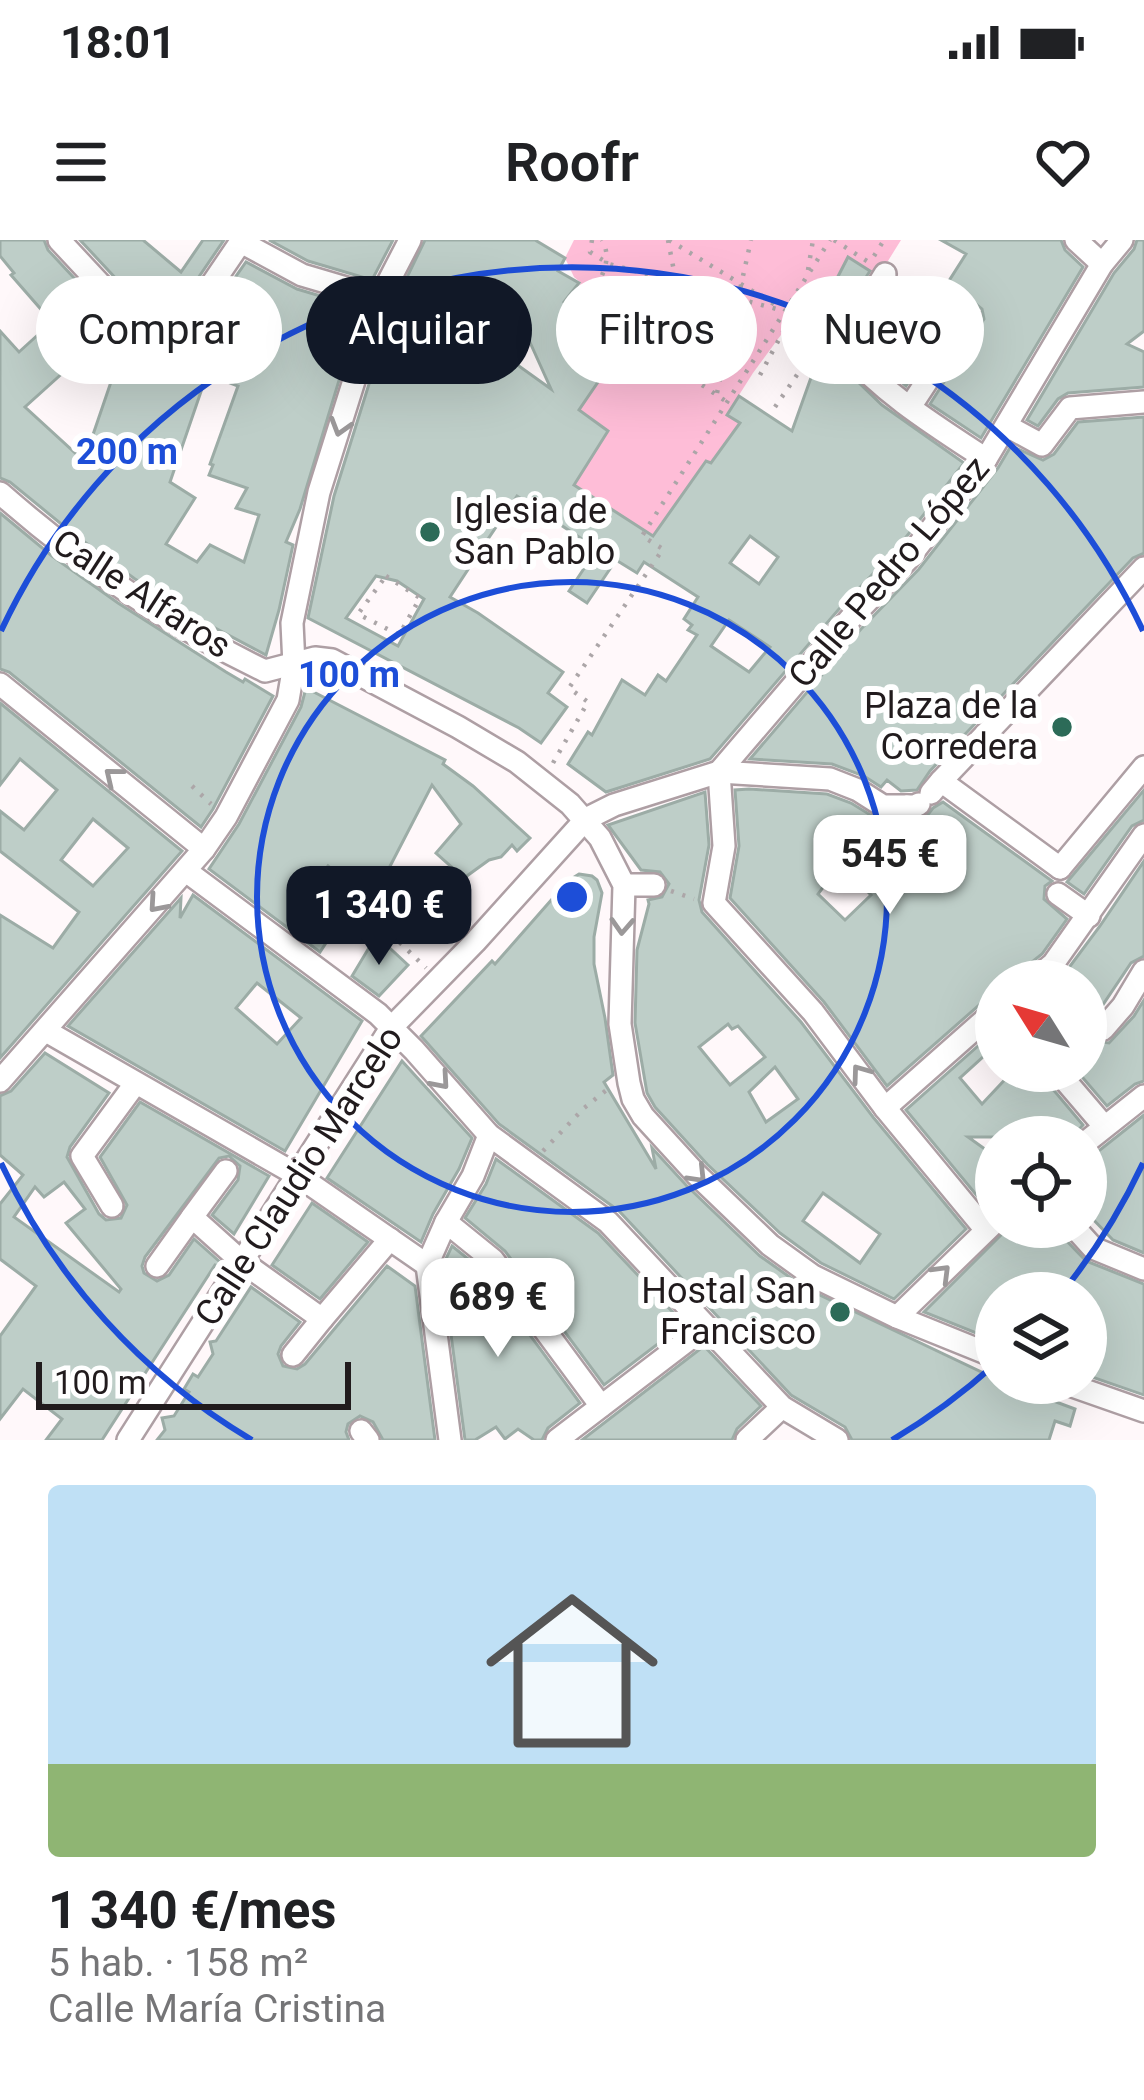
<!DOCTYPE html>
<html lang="es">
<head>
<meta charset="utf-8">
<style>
  :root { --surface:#fff; --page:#f6f6f6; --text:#202124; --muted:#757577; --line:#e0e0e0; --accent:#111827 }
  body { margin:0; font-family:Roboto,sans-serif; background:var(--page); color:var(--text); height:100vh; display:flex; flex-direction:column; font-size:45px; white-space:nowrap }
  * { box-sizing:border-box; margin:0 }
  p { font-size:39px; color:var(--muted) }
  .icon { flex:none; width:66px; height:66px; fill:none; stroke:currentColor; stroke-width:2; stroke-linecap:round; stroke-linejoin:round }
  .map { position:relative; height:1200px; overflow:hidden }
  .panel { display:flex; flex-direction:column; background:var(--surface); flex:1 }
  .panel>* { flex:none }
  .top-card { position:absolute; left:36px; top:36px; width:1074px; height:108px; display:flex; gap:24px }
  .needle { width:78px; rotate:307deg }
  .controls { position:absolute; left:975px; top:720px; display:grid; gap:24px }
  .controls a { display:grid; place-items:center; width:132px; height:132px; border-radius:50%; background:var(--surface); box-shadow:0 12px 48px #0002; font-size:60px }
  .scale { position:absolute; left:36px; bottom:30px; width:315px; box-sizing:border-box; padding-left:12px; border:6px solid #211b1d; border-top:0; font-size:33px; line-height:42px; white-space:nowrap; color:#211b1d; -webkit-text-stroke:9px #fff; paint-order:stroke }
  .price { position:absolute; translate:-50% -102px; padding:0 27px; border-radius:24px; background:#fff; color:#222; font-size:39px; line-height:78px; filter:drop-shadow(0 3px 6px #0008) }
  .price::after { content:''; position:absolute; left:50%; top:72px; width:36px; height:27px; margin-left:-18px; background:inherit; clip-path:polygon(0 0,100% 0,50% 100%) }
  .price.current { background:var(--accent); color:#fff }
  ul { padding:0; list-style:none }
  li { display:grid; align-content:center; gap:24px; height:636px; padding:0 48px }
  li+li { border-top:3px solid var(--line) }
  li span { display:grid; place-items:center; height:372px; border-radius:12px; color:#555 }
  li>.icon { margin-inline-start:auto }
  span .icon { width:216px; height:216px; fill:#fffc; stroke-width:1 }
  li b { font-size:51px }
  .tag { padding:0 42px; border-radius:54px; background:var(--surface); box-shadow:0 12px 48px #0002; font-size:42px; line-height:108px }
  .tag.current { background:var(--accent); color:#fff }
  .status { display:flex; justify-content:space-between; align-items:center; height:84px; padding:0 60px; background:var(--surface); direction:ltr }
  .status svg { height:33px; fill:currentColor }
  header { display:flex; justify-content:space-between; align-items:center; height:156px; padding:0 48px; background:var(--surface); font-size:54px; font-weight:600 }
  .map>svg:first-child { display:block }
  .green { fill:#febdd7 }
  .building { fill:#becec8; stroke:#9caca6; stroke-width:3; fill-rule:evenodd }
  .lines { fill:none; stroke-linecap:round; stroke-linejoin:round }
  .street-casing { stroke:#ae9fa4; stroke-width:26 }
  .path { stroke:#aca6a8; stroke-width:4.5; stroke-dasharray:3 9; stroke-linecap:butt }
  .street { stroke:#fff; stroke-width:21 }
  .oneway { stroke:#9b9899 }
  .ring { fill:none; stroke:#1d4ed8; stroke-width:6 }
  .poi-dot { fill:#2c6b58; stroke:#fff; stroke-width:4.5 }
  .labels { text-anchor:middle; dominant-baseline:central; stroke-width:12; stroke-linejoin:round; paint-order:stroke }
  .poi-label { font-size:36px; fill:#211b1d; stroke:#fff; text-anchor:end }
  .street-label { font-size:36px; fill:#211b1d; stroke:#fff }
  .centre { fill:#1d4ed8; stroke:#fff; stroke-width:6 }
  .ring-label { font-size:36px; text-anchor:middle; font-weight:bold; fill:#1d4ed8; stroke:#fff; stroke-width:12; stroke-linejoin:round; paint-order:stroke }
</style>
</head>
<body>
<div class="status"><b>18:01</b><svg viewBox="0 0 49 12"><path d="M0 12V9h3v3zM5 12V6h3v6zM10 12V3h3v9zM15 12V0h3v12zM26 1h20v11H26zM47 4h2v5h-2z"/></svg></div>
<header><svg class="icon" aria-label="menu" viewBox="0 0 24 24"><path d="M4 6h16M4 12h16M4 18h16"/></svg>Roofr<svg class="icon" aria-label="heart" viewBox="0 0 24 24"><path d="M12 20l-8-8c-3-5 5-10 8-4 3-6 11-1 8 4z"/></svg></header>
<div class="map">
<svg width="1144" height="1200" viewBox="0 0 1144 1200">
  <rect width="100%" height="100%" fill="#fff8fa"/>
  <!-- green -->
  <polygon class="green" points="574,0 901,0 878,37 848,18 831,50 858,69 831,111 789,84 753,133 727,174 740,183 713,225 706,221 653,296 574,245 608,191 579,170 624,104 588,79 558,77 581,43 574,37 565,18"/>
  <!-- building -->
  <g class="building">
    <path d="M0,0H44L48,10L117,84L25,167L84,221L127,95L143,112L152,117L180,116L246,22L297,49L361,68L300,269L286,302L293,305L279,370L266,415L202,381L135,339L71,292L10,242L0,238V91L19,112L52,82L11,35L14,33L0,16ZM207,134L238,146L210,224L213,225L209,235L247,248L236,268L259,275L244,322L210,305L197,322L166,304L195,258L170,242Z"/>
    <polygon points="80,0 143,0 181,32 203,0 224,0 164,88 161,87"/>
    <polygon points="269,0 393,0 372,40 308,21"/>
    <path d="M425,0H535L565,18L558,31L579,43L564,62L624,104L579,170L608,191L574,245L653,296L706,221L711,223L740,183L727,175L739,156L792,191L813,132L829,114L882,165L964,223L896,310L839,369L710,519L606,552L568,524L588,492L592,495L622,440L645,455L658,435L666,441L697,395L688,390L692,385L684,379L698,357L644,322L637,333L616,320L587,363L569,351L597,309L517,256L484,305L491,324L471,325L450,357L478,373L563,432L548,453L567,467L541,503L519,488L308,378L334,256L394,64ZM519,78L551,149L512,121L498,139L466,117L487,84ZM750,296L778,317L759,344L730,323ZM376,336L397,341L424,359L398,406L346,378ZM729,380L770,407L749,432L711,406Z"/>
    <polygon points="941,0 1061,0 1065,10 1083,27 981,198 930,164 984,79 982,69 976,64 969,62 960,65 954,61 947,44 966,14"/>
    <polygon points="1137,0 1144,0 1144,91 1127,104 1144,112 1144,147 1068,153 1058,159 1038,186 1027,180 1114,33 1134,9"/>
    <polygon points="848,17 870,31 850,62 831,50"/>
    <polygon points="911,84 936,101 906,146 875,119 894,90 904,95"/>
    <polygon points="1144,177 1144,313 1133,318 930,531 917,550 901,551 887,540 881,547 864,536 832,524 750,519 861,389 919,329 998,228 1011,206 1043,220 1054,214 1078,182"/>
    <polygon points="0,273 52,316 118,363 226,432 243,442 245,439 273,456 213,569 201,587 9,432 0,429"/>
    <polygon points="306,448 445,520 443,524 473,546 530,598 517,611 512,605 501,617 489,620 464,638 436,613 461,584 432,545 371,663 328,626 305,658 328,674 321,683 333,692 320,712 209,629 239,584 301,467"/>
    <path d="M0,463L182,611L0,818V675L53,708L79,672L0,611V571L24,590L57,550L20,519L0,545ZM93,579L128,608L93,646L61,620Z"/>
    <polygon points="749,549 827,554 851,563 877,579 873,598 844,630 839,626 818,654 845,680 871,655 869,653 875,646 877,637 899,614 903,594 914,581 926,577 933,568 943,562 1052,641 1045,646 1044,659 1067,679 1042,714 1022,730 1017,741 996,741 996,755 986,759 887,846 824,762 730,658 739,606 735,550"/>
    <polygon points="1144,550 1144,580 1132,586 1084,654 1067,642"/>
    <path d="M705,552L709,605L699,660L702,672L801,782L873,877L966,989L894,1059L821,1023L780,993L707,924L655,867L647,853L635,783L637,710L649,664L648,660L662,657L669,644L660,632L641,630L608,585ZM728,784L732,789L738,786L765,817L730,845L699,807ZM775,827L798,859L766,882L749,852ZM823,953L880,994L860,1023L803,981Z"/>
    <polygon points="1144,621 1144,716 1131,723 1088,787 1094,801 1109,803 1134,776 1144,760 1144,841 1135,844 1107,866 1077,831 1086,831 1086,741 1056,741 1065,733 1100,686"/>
    <polygon points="579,634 592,636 597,640 602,653 594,697 594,724 605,778 613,835 604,842 656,929 652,908 686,945 760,1016 805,1048 996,1139 996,1143 1005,1143 1075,1169 1070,1186 1055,1181 1049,1200 852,1200 845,1187 791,1155 619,971 499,884 421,796 492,721 495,724 568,641"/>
    <path d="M193,655L362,781L285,911L68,786L181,658L180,678ZM257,743L301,778L277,804L236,768Z"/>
    <polygon points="380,699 408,725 379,756 352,736 370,706 375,708"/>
    <polygon points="996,790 996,805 960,838 982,864 1013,831 1042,831 1046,841 1083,885 1072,897 968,897 996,917 996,966 988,969 906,870"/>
    <path d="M45,813L109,853L70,907L67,917L99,974L106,980L121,978L127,965L100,917L140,862L269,936L234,994L212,975L238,940L240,926L229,916L219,918L145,1017L142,1026L144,1033L157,1041L169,1035L194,999L220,1022L218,1026L215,1025L102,1200H46L62,1179L23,1149L0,1179V1096L36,1046L0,1019V964L23,935L0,915V856L11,851ZM64,942L85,969L66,983L121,1049L119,1052L14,977L35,947L44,957Z"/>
    <polygon points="402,821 472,898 459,929 433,974 421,1002 327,938"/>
    <polygon points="1144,875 1144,1013 1113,1000 1086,972 1086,917 1095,914"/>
    <polygon points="496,919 598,993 684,1084 604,1145 505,1011 465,978 486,944"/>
    <polygon points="312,963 368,1002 320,1059 272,1025"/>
    <polygon points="1009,987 1057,987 1063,997 1086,1021 1144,1044 1144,1155 1086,1135 1086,1053 996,1053 996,1101 924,1072"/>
    <polygon points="452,1006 482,1030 580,1163 548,1188 542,1200 534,1200 518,1189 505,1199 496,1187 475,1200 465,1200 442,1027"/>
    <polygon points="387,1026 415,1046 435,1200 383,1200 373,1182 360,1176 348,1184 346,1192 349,1200 157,1200 165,1190 162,1178 174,1176 189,1152 184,1149 193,1134 198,1137 213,1114 210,1102 216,1101 251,1047 300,1082 281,1106 278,1114 283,1126 297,1129 305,1124"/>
    <polygon points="704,1106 761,1166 737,1189 732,1200 582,1200"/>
  </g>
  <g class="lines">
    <defs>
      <g id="street">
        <polyline points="59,0 154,102 172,103 242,0"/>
        <polyline points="1076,0 1102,24"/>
        <polyline points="241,2 302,35 380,58"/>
        <path d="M885,34L841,105C881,152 934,185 986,219"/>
        <polyline points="910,167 969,77"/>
        <polyline points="1007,186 1042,205 1070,168 1144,162"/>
        <path d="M0,253C80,323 169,385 265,431L315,418L332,420L458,487L517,522L570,564L600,598L624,645L620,784L629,843L633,859L643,876L696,934L770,1005L813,1036L897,1077L996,1117"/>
        <polyline points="0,444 204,609"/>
        <polyline points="719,532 850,379 907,320 986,219 1102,24 1122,0"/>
        <polyline points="719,532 724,606 714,663 813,772 885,868 986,990"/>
        <polyline points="941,541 1144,328"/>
        <polyline points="931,553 941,541 1060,628"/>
        <polyline points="1060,628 1144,527"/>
        <polyline points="186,631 378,774 414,810 489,895 608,982 782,1167 837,1200"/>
        <polyline points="862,640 858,635 887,605 889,588 907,566"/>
        <polyline points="624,645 654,645"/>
        <polyline points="1058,654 1089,676"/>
        <polyline points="1032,741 1053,724 1144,595"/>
        <polyline points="1103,789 1123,766 1144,731"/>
        <polyline points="46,791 297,935 427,1025"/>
        <polyline points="1057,831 1104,886"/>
        <polyline points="0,841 204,609 226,577 288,460 294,425 292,383 319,252 380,58 410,0"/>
        <polyline points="885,868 996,770"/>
        <polyline points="1086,902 1144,856"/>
        <polyline points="226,931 192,977 241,1021 322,1079 390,999"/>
        <polyline points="112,966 82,916 135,844"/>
        <polyline points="446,982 493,1020 601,1166"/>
        <polyline points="1074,987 1093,1008 1144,1029"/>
        <polyline points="157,1026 192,977"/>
        <polyline points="897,1077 996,981"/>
        <polyline points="293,1115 322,1079"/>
        <polyline points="1064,1143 1144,1171"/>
        <polyline points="361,1191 368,1200"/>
        <polyline points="128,1200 391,788 475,702 586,579 614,565 719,532 830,539 858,550 883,566 915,566 919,564"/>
        <polyline points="450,1200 427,1025 446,982 473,936 489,895"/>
        <polyline points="557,1200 705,1087"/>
        <polyline points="747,1200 782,1167"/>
      </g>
    </defs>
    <!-- street casing -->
    <use href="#street" class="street-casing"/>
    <!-- path -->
    <g class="path">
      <polyline points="592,0 590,12 609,24 784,71"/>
      <polyline points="668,0 695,140"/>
      <polyline points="669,0 777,66"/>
      <polyline points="834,0 870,23"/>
      <polyline points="874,16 884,0"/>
      <polyline points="808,30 813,0"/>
      <polyline points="583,64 727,162"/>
      <polyline points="787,72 823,94"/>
      <path d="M574,74C591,54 617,26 602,0"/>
      <polyline points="642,104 653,66 676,42"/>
      <polyline points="760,135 792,75"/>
      <polyline points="717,153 751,0"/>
      <polyline points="775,167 821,100"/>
      <polygon points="386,336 420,358 399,395 358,374"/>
      <polyline points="553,523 588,462 569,448 663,309 642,296 830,0"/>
      <polyline points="192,546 211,564"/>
      <polyline points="671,651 694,659"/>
      <polyline points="391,694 426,728"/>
      <polyline points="543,911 584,868 609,848"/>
    </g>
    <!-- street -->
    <use href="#street" class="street"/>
  </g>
  <!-- one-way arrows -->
  <defs><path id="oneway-chevron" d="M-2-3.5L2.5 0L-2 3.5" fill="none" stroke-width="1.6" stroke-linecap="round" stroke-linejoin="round" transform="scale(3)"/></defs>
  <g class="oneway">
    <use href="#oneway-chevron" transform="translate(340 187) rotate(107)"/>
    <use href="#oneway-chevron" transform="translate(113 536) rotate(-141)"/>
    <use href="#oneway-chevron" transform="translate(157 664) rotate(131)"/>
    <use href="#oneway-chevron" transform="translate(622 686) rotate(93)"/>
    <use href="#oneway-chevron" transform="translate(860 833) rotate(-126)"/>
    <use href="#oneway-chevron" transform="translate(441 841) rotate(49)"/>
    <use href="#oneway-chevron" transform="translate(698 935) rotate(46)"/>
    <use href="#oneway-chevron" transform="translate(942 1033) rotate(-45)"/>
  </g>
  <!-- distance rings -->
  <g class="ring">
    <circle cx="572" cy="657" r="315"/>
    <path d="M1143 923A630 630 0 0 1 1065 1049M994 1125A630 630 0 0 1 892 1200M252 1200A630 630 0 0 1 1 923M1 391A630 630 0 0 1 1143 391"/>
  </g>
  <!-- markers -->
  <g class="poi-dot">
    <circle cx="430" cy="292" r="12"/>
    <circle cx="1062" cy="487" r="12"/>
    <circle cx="840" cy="1072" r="12"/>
  </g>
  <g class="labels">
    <!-- poi labels -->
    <g class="poi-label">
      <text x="454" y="271" text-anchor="start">Iglesia de<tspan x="454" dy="41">San Pablo</tspan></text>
      <text x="1038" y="466">Plaza de la<tspan x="1038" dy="41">Corredera</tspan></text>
      <text x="816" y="1051">Hostal San<tspan x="816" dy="41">Francisco</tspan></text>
    </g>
    <!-- street labels -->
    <g class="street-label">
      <text transform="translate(889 332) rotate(-50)">Calle Pedro López</text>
      <text transform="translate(142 354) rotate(33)">Calle Alfaros</text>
      <text transform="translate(299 936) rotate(-57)">Calle Claudio Marcelo</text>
    </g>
  </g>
  <circle cx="572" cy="657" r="18" class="centre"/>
  <g class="ring-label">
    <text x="127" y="224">200 m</text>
    <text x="349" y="447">100 m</text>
  </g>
</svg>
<div class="controls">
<a><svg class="needle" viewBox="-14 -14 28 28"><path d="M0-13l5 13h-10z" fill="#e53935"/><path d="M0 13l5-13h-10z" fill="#757577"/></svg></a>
<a><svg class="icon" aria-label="locate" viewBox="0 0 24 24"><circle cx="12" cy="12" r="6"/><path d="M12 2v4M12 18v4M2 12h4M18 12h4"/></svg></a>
<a><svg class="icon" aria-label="layers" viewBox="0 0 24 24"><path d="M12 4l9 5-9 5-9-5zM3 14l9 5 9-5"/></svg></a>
</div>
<div class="scale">100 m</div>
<b class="price" style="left:890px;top:677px">545 €</b>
<b class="price current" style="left:379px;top:728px">1 340 €</b>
<b class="price" style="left:498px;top:1120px">689 €</b>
<div class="top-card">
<a class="tag">Comprar</a>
<a class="tag current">Alquilar</a>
<a class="tag">Filtros</a>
<a class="tag">Nuevo</a>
</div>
</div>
<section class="panel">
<ul>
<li><span style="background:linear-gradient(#bfe0f5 75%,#8fb573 0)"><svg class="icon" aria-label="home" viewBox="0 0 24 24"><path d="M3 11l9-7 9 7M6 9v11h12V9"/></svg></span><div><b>1 340 €/mes</b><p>5 hab. · 158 m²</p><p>Calle María Cristina</p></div></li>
</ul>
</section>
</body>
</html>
